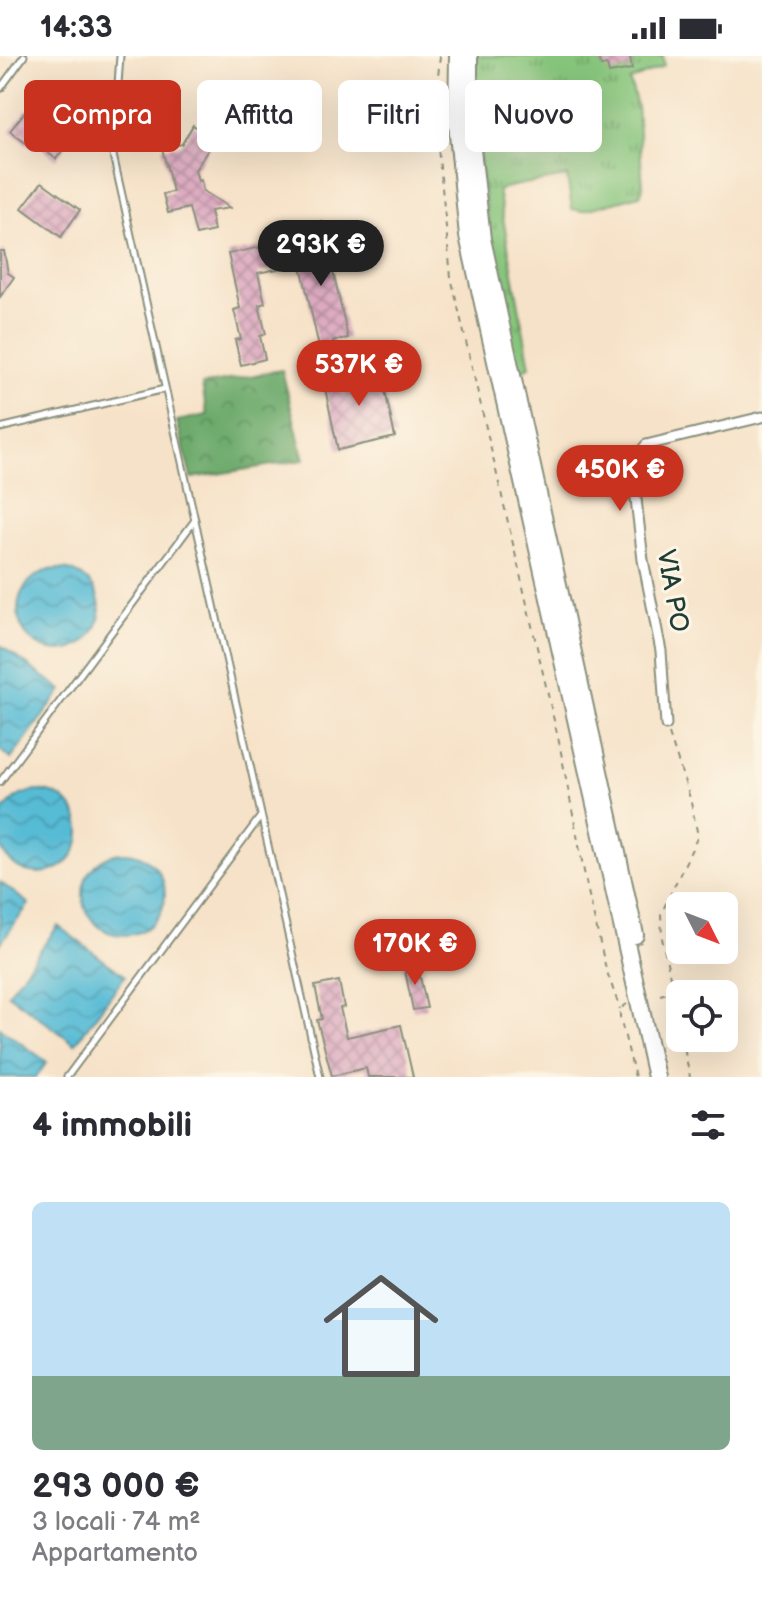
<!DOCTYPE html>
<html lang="it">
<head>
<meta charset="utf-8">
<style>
  :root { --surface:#fff; --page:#f7f7f7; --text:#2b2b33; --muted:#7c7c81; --line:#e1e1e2; --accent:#c8321e }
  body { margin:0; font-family:"Balsamiq Sans",sans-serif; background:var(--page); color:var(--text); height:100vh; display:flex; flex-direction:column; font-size:30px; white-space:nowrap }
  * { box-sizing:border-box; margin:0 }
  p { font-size:26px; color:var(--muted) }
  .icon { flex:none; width:44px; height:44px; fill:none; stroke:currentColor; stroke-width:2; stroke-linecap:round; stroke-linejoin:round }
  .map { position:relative; height:1021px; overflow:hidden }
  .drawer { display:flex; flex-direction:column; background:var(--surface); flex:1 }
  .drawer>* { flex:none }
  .top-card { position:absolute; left:24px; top:24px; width:714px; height:72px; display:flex; gap:16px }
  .needle { width:52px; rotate:132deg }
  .fabs { position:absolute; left:666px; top:836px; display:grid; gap:16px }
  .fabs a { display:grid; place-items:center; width:72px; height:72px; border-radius:12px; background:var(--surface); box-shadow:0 8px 32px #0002; font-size:40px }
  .price { position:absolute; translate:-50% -68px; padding:0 18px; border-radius:28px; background:var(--accent); color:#fff; font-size:26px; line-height:52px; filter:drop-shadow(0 2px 4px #0008) }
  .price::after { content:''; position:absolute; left:50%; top:48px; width:24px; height:18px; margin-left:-12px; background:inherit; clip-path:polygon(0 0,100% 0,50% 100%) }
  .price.on { background:#222; color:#fff }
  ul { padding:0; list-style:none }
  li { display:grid; align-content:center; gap:16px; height:424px; padding:0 32px }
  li+li { border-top:2px solid var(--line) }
  li span { display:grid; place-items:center; height:248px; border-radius:12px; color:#555 }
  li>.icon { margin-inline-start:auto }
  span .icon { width:144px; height:144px; fill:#fffc; stroke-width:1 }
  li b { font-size:34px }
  h2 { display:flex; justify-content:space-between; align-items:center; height:96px; padding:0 32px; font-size:34px }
  .tag { padding:0 28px; border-radius:12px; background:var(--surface); box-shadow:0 8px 32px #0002; font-size:28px; line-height:72px }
  .tag.on { background:var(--accent); color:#fff }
  .status { display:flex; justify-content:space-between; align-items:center; height:56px; padding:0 40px; background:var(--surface); direction:ltr }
  .status svg { height:22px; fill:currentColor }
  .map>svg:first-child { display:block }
  .grass { fill:url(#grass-tufts); stroke:#538158; stroke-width:2 }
  .forest { fill:url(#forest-crowns); stroke:#467450; stroke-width:2 }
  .water { fill:url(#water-waves); stroke:#3b7c84; stroke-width:2 }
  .building { fill:url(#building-cross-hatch) }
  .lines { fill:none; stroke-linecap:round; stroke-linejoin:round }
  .service-casing { stroke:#8a907e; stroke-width:9 }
  .minor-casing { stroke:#8a907e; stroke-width:13 }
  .trunk-casing { stroke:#8a907e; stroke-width:20 }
  .path { stroke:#8a907e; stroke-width:2; stroke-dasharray:6 6; stroke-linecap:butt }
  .service { stroke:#fff; stroke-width:5 }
  .minor { stroke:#fff; stroke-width:9 }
  .trunk { stroke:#fff; stroke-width:16 }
  .labels { text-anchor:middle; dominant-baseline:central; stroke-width:6; stroke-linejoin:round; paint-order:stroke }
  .street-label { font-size:26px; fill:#1f3d34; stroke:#fcf5e5 }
</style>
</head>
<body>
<div class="status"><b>14:33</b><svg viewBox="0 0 49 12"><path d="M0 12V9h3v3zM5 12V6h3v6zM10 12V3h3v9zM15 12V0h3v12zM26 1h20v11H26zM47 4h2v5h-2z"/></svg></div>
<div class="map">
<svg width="762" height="1021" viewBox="0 0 762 1021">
  <defs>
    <pattern id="grass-tufts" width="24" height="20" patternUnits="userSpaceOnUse" patternTransform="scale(2)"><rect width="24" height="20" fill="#87c57c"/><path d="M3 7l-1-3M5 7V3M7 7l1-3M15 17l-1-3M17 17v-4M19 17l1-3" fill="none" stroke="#6ea166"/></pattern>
    <pattern id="forest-crowns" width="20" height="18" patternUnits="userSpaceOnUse" patternTransform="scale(2)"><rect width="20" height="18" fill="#6daa6c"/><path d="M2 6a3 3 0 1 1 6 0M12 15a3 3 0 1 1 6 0" fill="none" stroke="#598c5a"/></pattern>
    <pattern id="water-waves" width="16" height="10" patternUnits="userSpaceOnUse" patternTransform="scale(2)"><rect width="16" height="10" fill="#57bbd5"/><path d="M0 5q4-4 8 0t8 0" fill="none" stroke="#4799ae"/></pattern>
    <pattern id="building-cross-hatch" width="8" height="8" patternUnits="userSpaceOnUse" patternTransform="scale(2)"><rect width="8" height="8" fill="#dca7bf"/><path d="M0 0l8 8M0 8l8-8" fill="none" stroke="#b2899c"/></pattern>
  </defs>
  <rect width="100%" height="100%" fill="#fcf5e5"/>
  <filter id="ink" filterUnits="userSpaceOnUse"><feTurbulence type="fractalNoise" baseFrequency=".0125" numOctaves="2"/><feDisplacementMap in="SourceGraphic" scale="16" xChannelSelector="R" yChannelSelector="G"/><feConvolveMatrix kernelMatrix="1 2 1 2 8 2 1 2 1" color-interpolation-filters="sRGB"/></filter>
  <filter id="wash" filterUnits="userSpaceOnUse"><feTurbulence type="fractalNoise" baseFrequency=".006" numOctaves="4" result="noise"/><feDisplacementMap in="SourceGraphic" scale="32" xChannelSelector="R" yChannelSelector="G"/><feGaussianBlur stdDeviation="1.8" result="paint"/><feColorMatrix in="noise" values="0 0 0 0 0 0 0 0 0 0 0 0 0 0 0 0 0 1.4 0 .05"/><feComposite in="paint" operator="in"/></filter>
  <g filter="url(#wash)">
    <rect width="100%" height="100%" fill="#f6e2c8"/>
    <!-- grass -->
    <path class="grass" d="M475,0H663L664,10L630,25L637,50L643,131L640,139L582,155L572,153L567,120C543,127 521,126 498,134L530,311L516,317C496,211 472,108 475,0Z"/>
    <!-- forest -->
    <polygon class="forest" points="282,314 304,404 191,422 177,365 207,359 202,329"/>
    <!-- water -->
    <g class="water">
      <circle cx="59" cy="554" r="41"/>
      <polygon points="0,589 62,634 11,703 0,694"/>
      <circle cx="39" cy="776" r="41"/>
      <circle cx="124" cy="838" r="41"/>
      <polygon points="0,826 29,848 0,888"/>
      <polygon points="58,870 125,920 75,988 8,938"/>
      <polygon points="0,972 47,1006 36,1021 0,1021"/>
    </g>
    <g id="blocks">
      <!-- building -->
      <g class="building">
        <polygon points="605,0 630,0 632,13 609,17 607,9 601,10 598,1"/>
        <polygon points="27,53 57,76 71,57 84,66 56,103 37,88 33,93 10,75"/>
        <polygon points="193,69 215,83 195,114 198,125 201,124 203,135 230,152 210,155 214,175 196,179 189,152 168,157 163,138 173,136 162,92 182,88"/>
        <polygon points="42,126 80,154 61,181 22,152"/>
        <polygon points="322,166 348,282 333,285 337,302 322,305 293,173"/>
        <polygon points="276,188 282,212 258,217 265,247 259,249 266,278 260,280 265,303 241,309 235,284 241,283 234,254 240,252 228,198"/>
        <polygon points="0,195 4,195 8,217 14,221 0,241"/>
        <polygon points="380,311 395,381 338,394 323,323"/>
        <polygon points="417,907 427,952 413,954 404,910"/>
        <polygon points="339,925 344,951 340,952 347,981 401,969 413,1021 368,1021 366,1012 332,1020 317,964 322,963 315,930"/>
      </g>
    </g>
  </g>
  <g filter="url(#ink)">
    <use href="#blocks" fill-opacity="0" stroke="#8a907e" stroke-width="2"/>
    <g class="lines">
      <defs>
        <g id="service">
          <polyline points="120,0 113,99 320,1021"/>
          <polyline points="0,33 24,0"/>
          <polyline points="0,372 165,333"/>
          <polyline points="0,726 195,464"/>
          <polyline points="67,1021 261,760"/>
        </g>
        <polyline id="minor" points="666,669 661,595 643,504 632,408 646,389 762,361"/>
        <g id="trunk">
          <polyline points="458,0 457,67 468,180 656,1021"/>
          <polyline points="469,0 469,66 482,183 635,879"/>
        </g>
      </defs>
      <!-- service casing -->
      <use href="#service" class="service-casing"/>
      <!-- minor casing -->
      <use href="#minor" class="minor-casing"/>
      <!-- trunk casing -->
      <use href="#trunk" class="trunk-casing"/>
      <!-- path -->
      <g class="path">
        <polyline points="440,0 436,43 437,82 451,221 559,686 587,831 606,913 620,953"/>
        <polyline points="669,678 690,742 698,780 661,858 662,882 680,970"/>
        <polyline points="660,939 671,936"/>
        <polyline points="627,948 620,953 620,961 635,1021"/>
        <polyline points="682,982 690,1021"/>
      </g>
      <!-- service -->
      <use href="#service" class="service"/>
      <!-- minor -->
      <use href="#minor" class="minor"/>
      <!-- trunk -->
      <use href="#trunk" class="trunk"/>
    </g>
  </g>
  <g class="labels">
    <!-- street labels -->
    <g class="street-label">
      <text transform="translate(672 535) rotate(80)">VIA PO</text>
    </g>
  </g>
</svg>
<div class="fabs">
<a><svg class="needle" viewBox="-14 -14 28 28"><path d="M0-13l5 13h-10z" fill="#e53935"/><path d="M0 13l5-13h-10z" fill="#7c7c81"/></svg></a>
<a><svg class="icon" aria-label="locate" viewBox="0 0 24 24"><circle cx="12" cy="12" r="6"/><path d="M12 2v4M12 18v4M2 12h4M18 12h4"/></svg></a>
</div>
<b class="price on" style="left:321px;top:232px">293K €</b>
<b class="price" style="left:359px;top:352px">537K €</b>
<b class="price" style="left:620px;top:457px">450K €</b>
<b class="price" style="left:415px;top:931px">170K €</b>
<div class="top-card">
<a class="tag on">Compra</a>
<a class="tag">Affitta</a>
<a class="tag">Filtri</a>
<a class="tag">Nuovo</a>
</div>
</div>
<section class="drawer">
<h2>4 immobili<svg class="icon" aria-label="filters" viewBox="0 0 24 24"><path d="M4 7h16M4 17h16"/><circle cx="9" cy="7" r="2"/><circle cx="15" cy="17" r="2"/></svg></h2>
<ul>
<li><span style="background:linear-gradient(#bfe0f5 70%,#7fa58c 0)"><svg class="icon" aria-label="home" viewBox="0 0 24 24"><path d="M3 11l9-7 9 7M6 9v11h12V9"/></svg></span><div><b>293 000 €</b><p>3 locali · 74 m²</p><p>Appartamento</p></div></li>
</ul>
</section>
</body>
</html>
